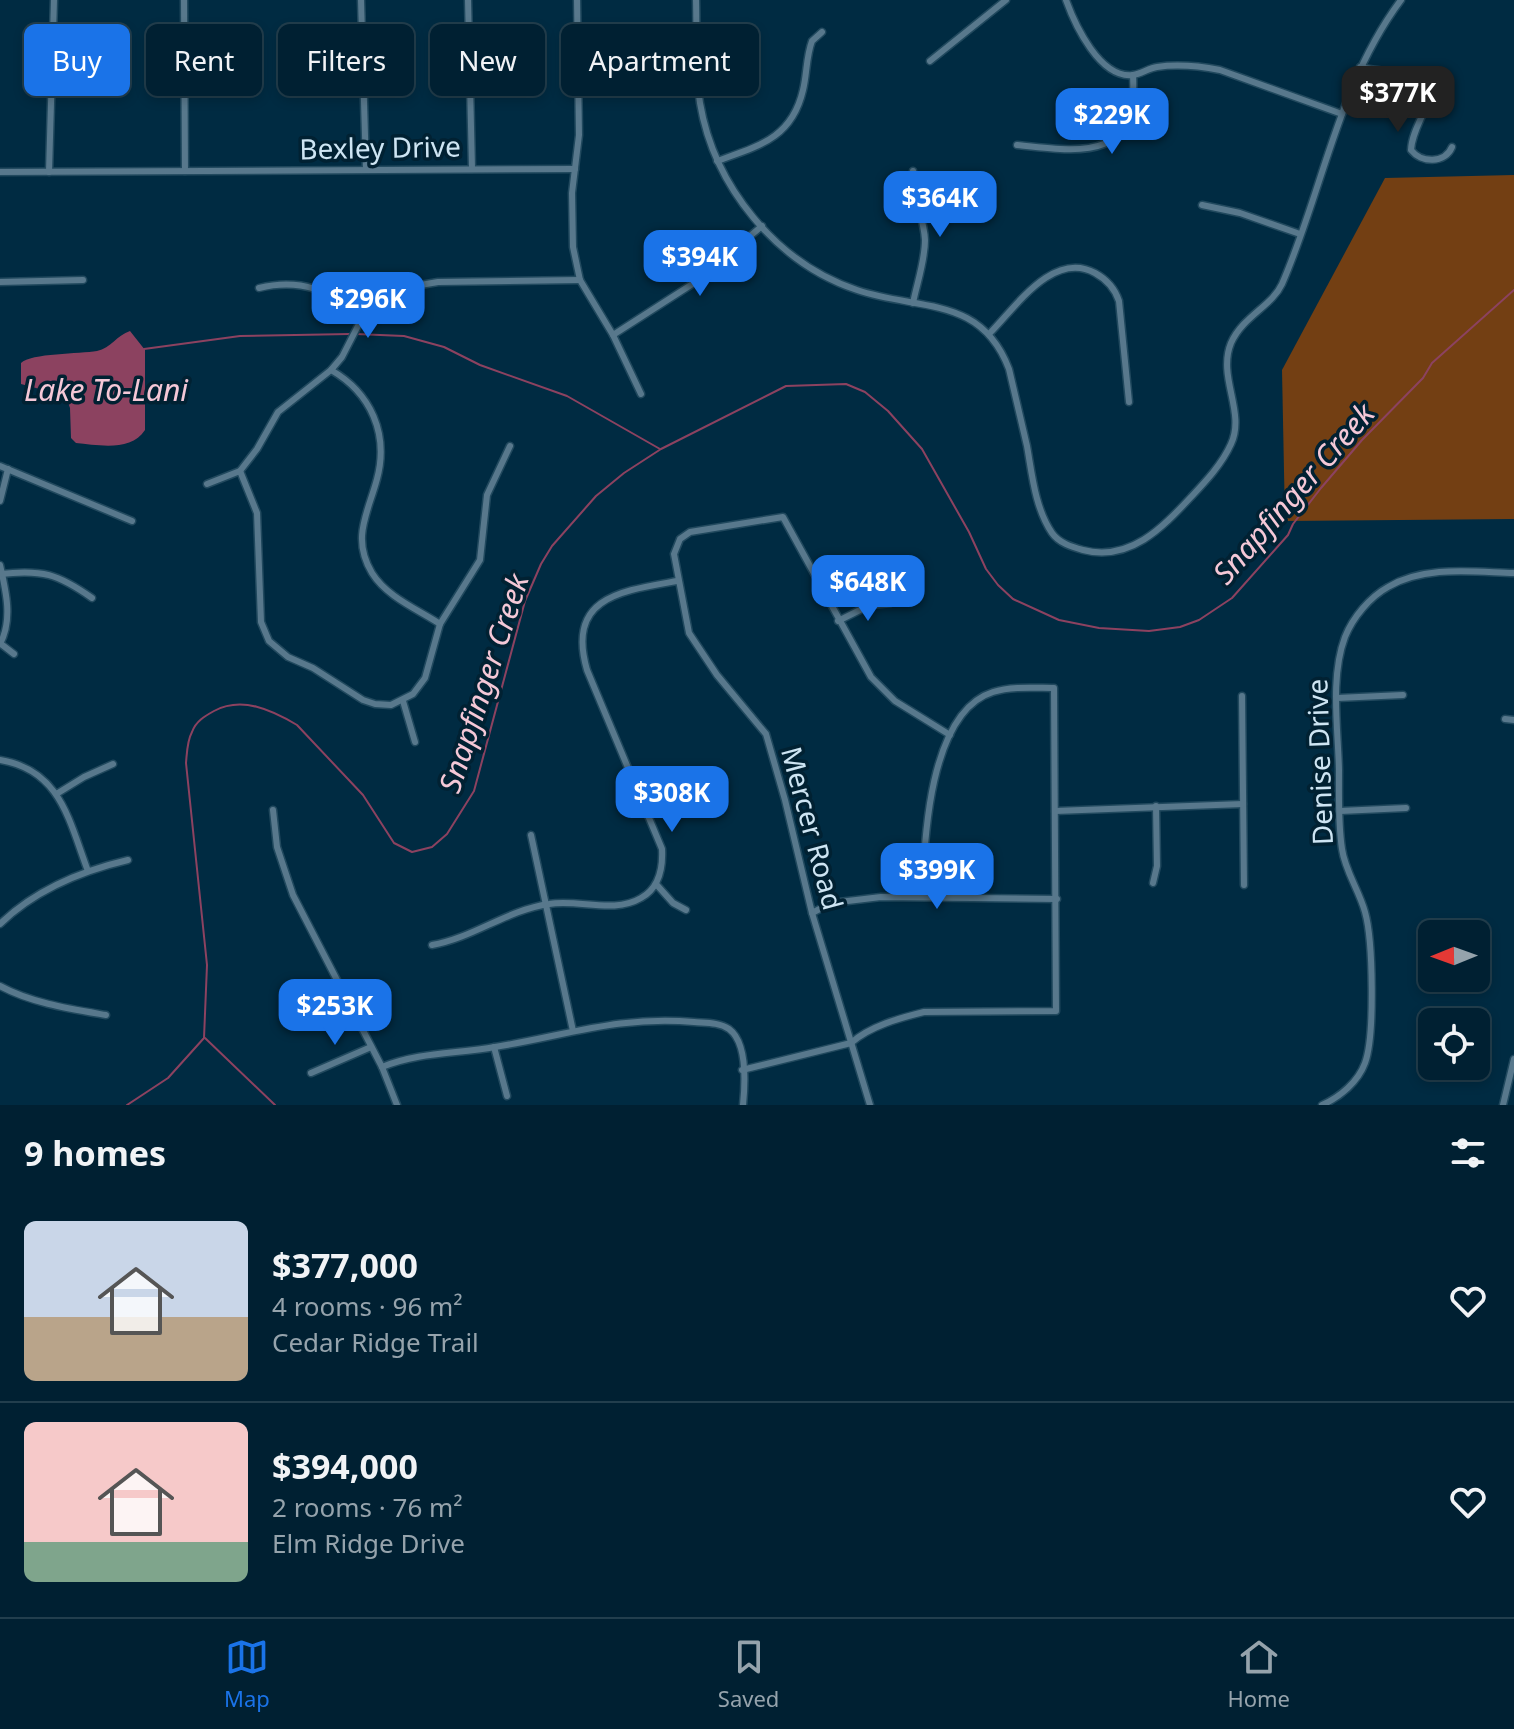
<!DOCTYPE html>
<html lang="en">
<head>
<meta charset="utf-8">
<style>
  :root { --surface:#002032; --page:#0e2d3e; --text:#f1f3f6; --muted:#95a3ac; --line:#223e4d; --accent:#1a73e8 }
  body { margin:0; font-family:"Noto Sans",sans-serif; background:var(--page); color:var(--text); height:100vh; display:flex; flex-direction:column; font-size:30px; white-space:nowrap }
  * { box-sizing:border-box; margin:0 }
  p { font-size:26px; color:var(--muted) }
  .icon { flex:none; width:44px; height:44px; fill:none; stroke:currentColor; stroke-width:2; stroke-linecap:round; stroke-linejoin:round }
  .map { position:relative; height:1105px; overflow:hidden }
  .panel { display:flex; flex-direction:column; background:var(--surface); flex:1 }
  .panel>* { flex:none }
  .top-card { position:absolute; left:24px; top:24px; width:800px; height:72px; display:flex; gap:16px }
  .needle { width:52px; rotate:269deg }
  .controls { position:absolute; left:1418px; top:920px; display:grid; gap:16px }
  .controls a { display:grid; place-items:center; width:72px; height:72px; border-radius:12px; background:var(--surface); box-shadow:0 4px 12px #0003,0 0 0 2px var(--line); font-size:40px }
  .price { position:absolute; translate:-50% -68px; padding:0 18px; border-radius:16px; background:var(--accent); color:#fff; font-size:26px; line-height:52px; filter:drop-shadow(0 2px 4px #0008) }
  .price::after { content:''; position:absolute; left:50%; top:48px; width:24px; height:18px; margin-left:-12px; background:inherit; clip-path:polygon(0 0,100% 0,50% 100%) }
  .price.current { background:#222; color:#fff }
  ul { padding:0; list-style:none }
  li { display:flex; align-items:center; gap:24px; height:200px; padding:0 24px }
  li+li { border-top:2px solid var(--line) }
  li span { display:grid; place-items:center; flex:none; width:224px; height:160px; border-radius:12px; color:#555 }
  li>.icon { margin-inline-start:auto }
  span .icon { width:96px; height:96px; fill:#fffc; stroke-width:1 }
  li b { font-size:34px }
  h2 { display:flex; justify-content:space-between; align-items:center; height:96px; padding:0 24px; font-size:34px }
  .chip { padding:0 28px; border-radius:12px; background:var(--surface); box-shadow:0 4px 12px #0003,0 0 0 2px var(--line); font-size:28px; line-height:72px }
  .chip.current { background:var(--accent); color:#fff }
  .menu { display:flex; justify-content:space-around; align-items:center; height:112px; border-top:2px solid var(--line); background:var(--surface); font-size:22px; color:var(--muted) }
  .menu a { display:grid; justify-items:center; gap:4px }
  .menu .current { color:var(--accent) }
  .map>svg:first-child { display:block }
  .green { fill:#733f13 }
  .water { fill:#8c4260 }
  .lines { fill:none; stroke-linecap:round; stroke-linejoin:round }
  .stream { stroke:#8c4260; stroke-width:2 }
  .minor-casing { stroke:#21495e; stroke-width:9 }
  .minor { stroke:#58788c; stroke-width:6 }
  .labels { text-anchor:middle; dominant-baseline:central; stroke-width:7; stroke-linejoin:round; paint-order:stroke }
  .street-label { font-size:28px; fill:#cee5f3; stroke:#012132 }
  .water-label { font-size:30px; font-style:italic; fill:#f5c8d7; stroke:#012132 }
</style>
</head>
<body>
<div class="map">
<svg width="1514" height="1105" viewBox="0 0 1514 1105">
  <rect width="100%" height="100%" fill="#002b42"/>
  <!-- green -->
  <polygon class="green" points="1514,175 1514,519 1285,521 1282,370 1385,178"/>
  <!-- water -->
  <path class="water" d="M130,331L145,350V430C131,452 98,445 76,443L71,438L70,408L66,396L21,384V363C31,353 80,354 97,351C111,348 117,335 130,331Z"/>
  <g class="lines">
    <!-- stream -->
    <g class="stream">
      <polyline points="356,334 404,336 444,347 480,365 567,396 660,449"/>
      <polyline points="144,349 240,336 350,334"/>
      <polyline points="205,1038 275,1105"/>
      <path d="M127,1105L168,1078L204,1038L207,965L186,763C187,752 187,741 192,732C196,721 205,716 214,711C242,696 272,710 297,725L363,795L394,843L412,852L432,847L447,834L474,791L525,601L541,564L552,546L596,496L624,473L661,449L786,386L846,384L865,392L888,411L922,449L969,532L986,569L998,585L1013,599L1059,620L1099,628L1149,631L1180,627L1199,620L1232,598L1288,535L1293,524L1321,488L1362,440L1423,378L1432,363L1514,290"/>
    </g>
    <defs>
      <g id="minor">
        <polyline points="184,0 185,171"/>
        <polyline points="361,0 366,169"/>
        <polyline points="468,0 472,168"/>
        <polyline points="577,0 579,135 572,193 573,247 580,280 613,335 641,394"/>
        <path d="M696,0C697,34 695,70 700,103C714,186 776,263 857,290C919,311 981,295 1009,369C1015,394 1021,420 1027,446C1032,474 1035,508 1052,533C1059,543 1072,547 1083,550C1130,562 1162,528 1191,497C1206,481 1222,464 1231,444C1246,412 1217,377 1231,343C1243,316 1272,306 1282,284C1323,190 1338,84 1401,0"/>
        <path d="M1066,0C1075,25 1100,79 1133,75C1141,74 1149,68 1157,67C1178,64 1199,66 1220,70L1342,114"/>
        <polyline points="930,61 1006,0"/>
        <path d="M1360,67C1383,73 1409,69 1430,78C1436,101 1412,125 1411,150C1421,163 1445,164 1452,147"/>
        <polyline points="298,78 363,77"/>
        <path d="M1017,145C1083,152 1138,161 1133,75"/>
        <path d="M717,161C759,146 792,138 803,90C807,74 806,57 812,41L822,32"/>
        <polyline points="0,172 575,169"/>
        <polyline points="49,172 54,0"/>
        <polyline points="1202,205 1240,213 1300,234"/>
        <polyline points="0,282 83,280"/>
        <path d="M259,288C300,278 331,290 362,318"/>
        <path d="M913,303C917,283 925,261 925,240C924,215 911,197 913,171"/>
        <path d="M990,333C1015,308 1053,250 1095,273C1106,279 1115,289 1119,301L1129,402"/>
        <polyline points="613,335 694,283 762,226"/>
        <path d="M331,370C371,393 389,434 377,479C368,513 351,538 372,573C387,597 417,609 440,624"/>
        <polyline points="0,466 132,521"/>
        <polyline points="240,471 257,513 261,622 269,641 288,657 313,668 363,700 375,704 391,705 413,694 425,678 440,624 480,560 487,495 510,446"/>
        <polyline points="207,484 240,471 257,449 278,412 331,370 342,357 362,318 397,289 438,282 580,280"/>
        <polyline points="0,501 8,469"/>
        <path d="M0,565C6,591 13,620 0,644"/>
        <path d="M0,574C42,569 58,574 92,598"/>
        <polyline points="838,621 870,605 891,603"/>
        <polyline points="1,644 14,654"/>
        <polyline points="1242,696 1244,885"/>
        <polyline points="1337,698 1403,695"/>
        <polyline points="403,701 415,742"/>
        <polyline points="1505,719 1514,720"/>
        <path d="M0,760C61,770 69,821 88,871"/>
        <polyline points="58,793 84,777 113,764"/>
        <polyline points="273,810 277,847 293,895 382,1067 397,1105"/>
        <polyline points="1055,811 1243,804"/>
        <polyline points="1340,811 1406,808"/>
        <polyline points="531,835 573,1031"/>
        <polyline points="1153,883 1157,866 1156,806"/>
        <polyline points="656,884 673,903 686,910"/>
        <polyline points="812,913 831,903 881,897 1057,899"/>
        <path d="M0,924C35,890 81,871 128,860"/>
        <path d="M432,945C473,938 507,910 549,904C579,899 614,914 641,898C659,888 663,868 662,849L587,670C566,597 621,591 677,581"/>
        <path d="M0,986C31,1003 71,1009 106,1015"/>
        <polyline points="494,1047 507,1096"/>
        <path d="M382,1067C419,1052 456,1054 495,1047C564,1036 621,1015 694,1022C705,1023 719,1022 729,1029C748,1043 745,1085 743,1105"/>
        <path d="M742,1070L851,1043C870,1026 900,1018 924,1012L1056,1011L1054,688C1035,688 1012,686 993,692C929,712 924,841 922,896"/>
        <polyline points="311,1073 371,1047"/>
        <polyline points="870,1105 812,913 785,800 766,734 717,675 689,633 674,554 680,539 690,532 783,517 871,677 895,701 950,735"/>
        <path d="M1322,1105C1340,1097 1358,1082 1365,1063C1375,1036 1373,940 1365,912C1359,890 1345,871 1342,849C1338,823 1339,796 1339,770C1338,728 1330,677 1345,637C1353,617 1370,597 1388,587C1425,565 1474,572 1514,573"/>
        <polyline points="1503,1105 1514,1059"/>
      </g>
    </defs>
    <!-- minor casing -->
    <use href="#minor" class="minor-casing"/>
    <!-- minor -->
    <use href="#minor" class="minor"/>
  </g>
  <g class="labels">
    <!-- street labels -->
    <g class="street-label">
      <text transform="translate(380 147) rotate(-1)">Bexley Drive</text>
      <text transform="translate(1319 762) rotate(-92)">Denise Drive</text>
      <text transform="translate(813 828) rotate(75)">Mercer Road</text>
    </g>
    <!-- water labels -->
    <g class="water-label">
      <text x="106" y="389">Lake To-Lani</text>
      <text transform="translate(1293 493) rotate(-49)">Snapfinger Creek</text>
      <text transform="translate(483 683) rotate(-72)">Snapfinger Creek</text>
    </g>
  </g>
</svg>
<div class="controls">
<a><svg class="needle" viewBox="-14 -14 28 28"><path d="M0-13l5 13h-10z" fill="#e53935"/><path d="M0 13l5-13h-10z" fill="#95a3ac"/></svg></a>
<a><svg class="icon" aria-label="locate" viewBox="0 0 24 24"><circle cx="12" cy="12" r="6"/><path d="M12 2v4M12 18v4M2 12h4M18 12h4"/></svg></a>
</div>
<b class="price current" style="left:1398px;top:134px">$377K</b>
<b class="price" style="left:1112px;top:156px">$229K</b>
<b class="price" style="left:940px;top:239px">$364K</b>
<b class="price" style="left:700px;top:298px">$394K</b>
<b class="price" style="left:368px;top:340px">$296K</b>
<b class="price" style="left:868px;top:623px">$648K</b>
<b class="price" style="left:672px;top:834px">$308K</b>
<b class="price" style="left:937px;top:911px">$399K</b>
<b class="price" style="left:335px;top:1047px">$253K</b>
<div class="top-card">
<a class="chip current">Buy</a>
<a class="chip">Rent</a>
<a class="chip">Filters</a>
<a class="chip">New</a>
<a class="chip">Apartment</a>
</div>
</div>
<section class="panel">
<h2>9 homes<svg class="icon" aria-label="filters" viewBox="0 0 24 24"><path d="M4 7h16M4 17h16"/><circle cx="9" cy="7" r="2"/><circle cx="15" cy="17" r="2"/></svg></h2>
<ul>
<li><span style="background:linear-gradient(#c9d6e8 60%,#b9a48a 0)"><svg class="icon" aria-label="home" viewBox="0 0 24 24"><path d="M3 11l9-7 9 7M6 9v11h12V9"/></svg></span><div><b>$377,000</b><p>4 rooms · 96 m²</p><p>Cedar Ridge Trail</p></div><svg class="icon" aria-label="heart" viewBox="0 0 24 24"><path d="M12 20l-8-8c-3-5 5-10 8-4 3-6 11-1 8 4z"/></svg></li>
<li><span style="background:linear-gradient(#f6c9c9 75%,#7fa58c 0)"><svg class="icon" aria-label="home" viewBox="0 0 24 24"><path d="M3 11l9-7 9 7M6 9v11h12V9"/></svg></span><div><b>$394,000</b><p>2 rooms · 76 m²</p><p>Elm Ridge Drive</p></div><svg class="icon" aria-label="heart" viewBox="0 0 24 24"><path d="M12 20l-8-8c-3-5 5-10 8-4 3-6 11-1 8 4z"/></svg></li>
</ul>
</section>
<nav class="menu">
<a class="current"><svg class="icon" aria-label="map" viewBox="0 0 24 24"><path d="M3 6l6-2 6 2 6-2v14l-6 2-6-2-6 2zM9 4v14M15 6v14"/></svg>Map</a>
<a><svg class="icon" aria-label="saved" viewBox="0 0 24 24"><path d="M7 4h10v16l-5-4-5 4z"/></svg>Saved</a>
<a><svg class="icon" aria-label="home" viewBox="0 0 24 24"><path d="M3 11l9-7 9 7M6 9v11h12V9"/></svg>Home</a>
</nav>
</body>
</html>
